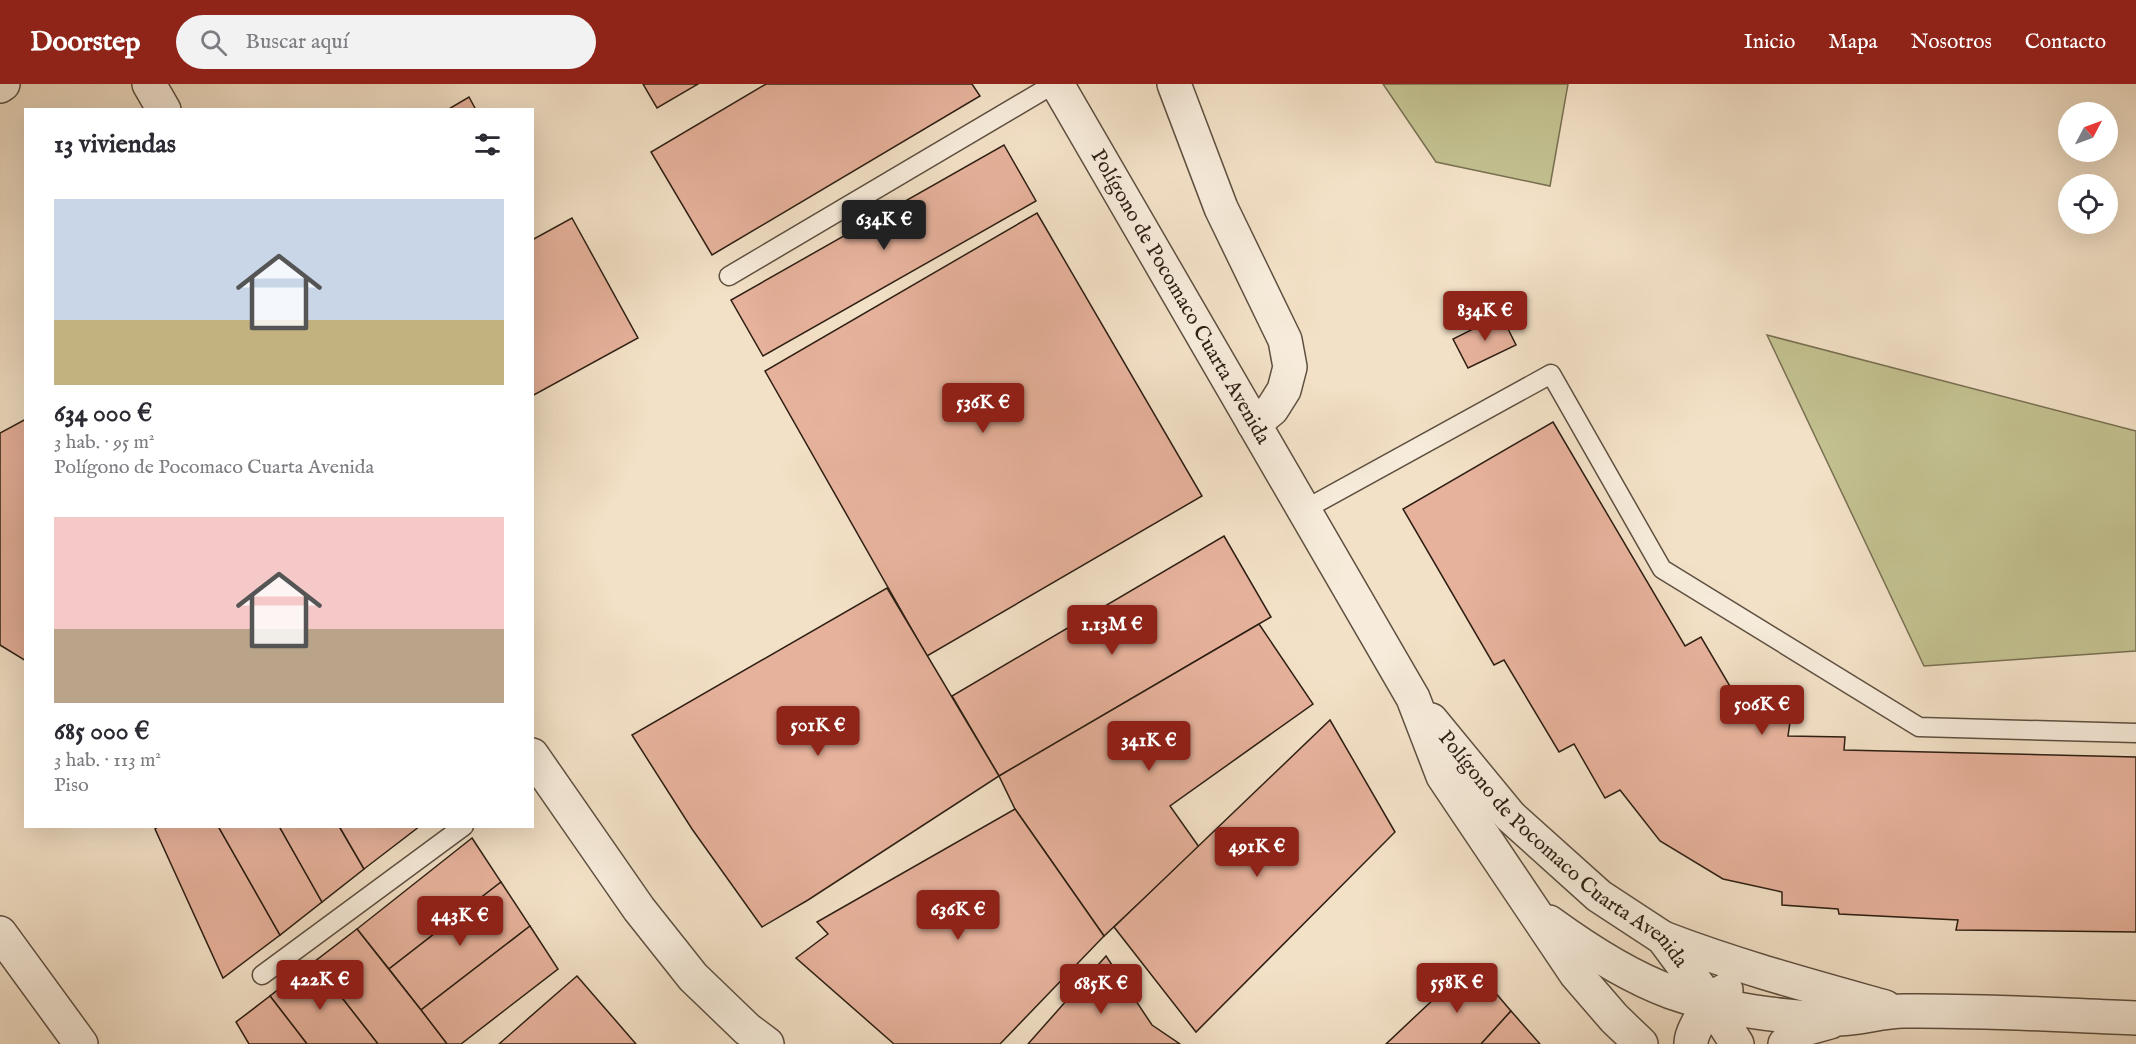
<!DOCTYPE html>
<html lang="es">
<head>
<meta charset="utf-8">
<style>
  :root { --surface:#fff; --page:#f2f2f3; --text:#2b2b33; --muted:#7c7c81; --accent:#8f2418 }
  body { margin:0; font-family:"IM FELL English",serif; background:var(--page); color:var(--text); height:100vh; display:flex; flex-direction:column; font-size:22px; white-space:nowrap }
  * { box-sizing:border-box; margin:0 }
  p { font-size:20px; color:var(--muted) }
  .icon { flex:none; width:33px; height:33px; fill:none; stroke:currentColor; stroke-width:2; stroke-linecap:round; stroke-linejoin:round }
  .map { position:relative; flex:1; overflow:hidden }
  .details { position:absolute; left:24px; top:24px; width:510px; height:720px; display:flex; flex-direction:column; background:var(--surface); border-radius:0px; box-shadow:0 6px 24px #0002 }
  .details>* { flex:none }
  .needle { width:39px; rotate:49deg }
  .fabs { position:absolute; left:2058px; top:18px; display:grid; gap:12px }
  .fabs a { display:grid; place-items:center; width:60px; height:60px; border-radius:50%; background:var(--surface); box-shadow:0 6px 24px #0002; font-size:30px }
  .price { position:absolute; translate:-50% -51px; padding:0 14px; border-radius:6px; background:var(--accent); color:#fff; font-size:20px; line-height:39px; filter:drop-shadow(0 2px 3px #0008) }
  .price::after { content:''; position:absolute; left:50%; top:36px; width:18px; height:14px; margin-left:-9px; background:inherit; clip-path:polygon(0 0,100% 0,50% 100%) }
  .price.active { background:#222; color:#fff }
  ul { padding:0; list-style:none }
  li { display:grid; align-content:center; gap:12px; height:318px; padding:0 30px }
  li span { display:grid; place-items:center; height:186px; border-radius:0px; color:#555 }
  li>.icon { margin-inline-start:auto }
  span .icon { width:108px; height:108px; fill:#fffc; stroke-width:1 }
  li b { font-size:26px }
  h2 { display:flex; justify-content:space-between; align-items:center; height:72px; padding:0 30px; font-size:26px }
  header { display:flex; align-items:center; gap:36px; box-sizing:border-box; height:84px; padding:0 30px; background:var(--accent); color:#fff }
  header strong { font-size:28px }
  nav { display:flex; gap:33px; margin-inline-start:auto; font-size:21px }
  .search { width:420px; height:54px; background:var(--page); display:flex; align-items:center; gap:15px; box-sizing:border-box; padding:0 21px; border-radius:33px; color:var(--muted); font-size:22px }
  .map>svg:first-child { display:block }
  .green { fill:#c3c190; stroke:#787052; stroke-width:1.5 }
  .building { fill:#e7b29c; stroke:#2d1f13; stroke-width:1.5 }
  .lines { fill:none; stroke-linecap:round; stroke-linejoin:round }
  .service-casing { stroke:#5e5040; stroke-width:21 }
  .minor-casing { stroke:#5e5040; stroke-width:36 }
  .service { stroke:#f7ecdb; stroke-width:18 }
  .minor { stroke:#f7ecdb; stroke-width:33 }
  .labels { text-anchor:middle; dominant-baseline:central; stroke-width:6; stroke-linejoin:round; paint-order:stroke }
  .street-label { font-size:21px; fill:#2d1f13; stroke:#f7ecdb }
</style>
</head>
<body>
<header>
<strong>Doorstep</strong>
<div class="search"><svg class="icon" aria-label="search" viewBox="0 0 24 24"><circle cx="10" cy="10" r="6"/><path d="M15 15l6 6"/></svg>Buscar aquí</div>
<nav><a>Inicio</a><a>Mapa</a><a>Nosotros</a><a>Contacto</a></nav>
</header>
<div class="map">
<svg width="2136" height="960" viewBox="0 0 2136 960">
  <rect width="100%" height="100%" fill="#f3e1c7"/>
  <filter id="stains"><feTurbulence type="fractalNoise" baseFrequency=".00333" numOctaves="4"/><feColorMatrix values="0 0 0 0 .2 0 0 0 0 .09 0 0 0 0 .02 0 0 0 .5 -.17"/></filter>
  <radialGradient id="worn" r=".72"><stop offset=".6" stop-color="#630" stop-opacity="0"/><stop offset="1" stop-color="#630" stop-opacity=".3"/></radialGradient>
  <!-- green -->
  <g class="green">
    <polygon points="1383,0 1568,0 1550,102 1436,78"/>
    <polygon points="1767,251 2136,347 2136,567 1924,582"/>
  </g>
  <!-- building -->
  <g class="building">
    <polygon points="643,0 698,0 657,24"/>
    <polygon points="766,0 972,0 980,12 712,171 651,68"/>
    <polygon points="469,13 476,26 447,26"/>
    <polygon points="1004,61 1036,117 763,272 731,216"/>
    <polygon points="1037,129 1202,412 927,572 765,287"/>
    <polygon points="572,134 638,254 532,312 532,156"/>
    <polygon points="1501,231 1516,261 1468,284 1453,255"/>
    <polygon points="26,335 26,577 0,561 0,349"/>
    <polygon points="1553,338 1685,562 1701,553 1741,621 1757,613 1763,624 1790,638 1788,652 1845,653 1844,666 2136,673 2136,848 1956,846 1958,836 1839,830 1838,825 1782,821 1782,808 1723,795 1660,757 1620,706 1605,714 1574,660 1559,668 1504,576 1494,581 1403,425"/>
    <polygon points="1224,452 1271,533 999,692 952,612"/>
    <polygon points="887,504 999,692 808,816 762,843 692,745 632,651"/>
    <polygon points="1259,540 1313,620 1170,722 1199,763 1104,852 1015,725 999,692"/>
    <polygon points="1330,636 1395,748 1196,948 1114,843"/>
    <polygon points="1015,725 1104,852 1000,960 894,960 796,874 828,850 817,838"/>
    <polygon points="159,742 218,742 280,851 223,894 155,745"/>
    <polygon points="218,742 279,742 322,818 280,851"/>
    <polygon points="279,742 339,742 364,785 322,818"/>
    <polygon points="339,742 420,742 364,785"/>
    <polygon points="472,754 501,798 389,885 357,845"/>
    <polygon points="501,798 530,842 421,926 389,885"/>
    <polygon points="530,842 558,885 461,960 447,960 421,926"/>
    <polygon points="357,845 421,926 447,960 378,960 314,878"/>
    <polygon points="1106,872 1152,941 1180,960 1028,960"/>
    <polygon points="314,878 378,960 307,960 270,912"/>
    <polygon points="1471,880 1511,927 1481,960 1386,960"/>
    <polygon points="577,892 636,960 499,960 555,911"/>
    <polygon points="270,912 307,960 249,960 236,938"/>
    <polygon points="1511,927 1540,960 1481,960"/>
  </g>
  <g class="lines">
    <defs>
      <g id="service">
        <polyline points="729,192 1054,0"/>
        <polyline points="1304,426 1551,290 1662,485 1919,643 2136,649"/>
        <polyline points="262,891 464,742"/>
      </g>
      <g id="minor">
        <polyline points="149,0 164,26"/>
        <path id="s1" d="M1057,0L1413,614L1443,692L1576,890L1614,934L1641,960"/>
        <polyline points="1174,0 1221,124 1285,256 1290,283 1284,306 1272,325 1254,340"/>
        <polyline points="0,2 3,0"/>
        <path id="s2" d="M1431,636L1510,732L1599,812L1663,854L1711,919L1737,960"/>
        <polyline points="532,671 639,825 693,893 747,945 767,960"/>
        <path d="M1549,838C1586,865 1627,892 1671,908C1719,925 1785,934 1836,935C1859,935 1882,927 1904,927C1981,926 2059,931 2136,934"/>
        <polyline points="0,849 81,960"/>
        <path d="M1663,854C1736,882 1810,902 1885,923"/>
        <path d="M1691,960C1690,947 1714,910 1726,906"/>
        <polyline points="1785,960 1801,946 1830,938"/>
      </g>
    </defs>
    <!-- service casing -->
    <use href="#service" class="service-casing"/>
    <!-- minor casing -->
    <use href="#minor" class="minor-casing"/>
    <!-- service -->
    <use href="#service" class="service"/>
    <!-- minor -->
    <use href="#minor" class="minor"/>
  </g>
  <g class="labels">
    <!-- street labels -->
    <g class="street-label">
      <text stroke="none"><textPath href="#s1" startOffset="246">Polígono de Pocomaco Cuarta Avenida</textPath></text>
      <text stroke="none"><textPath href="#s2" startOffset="186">Polígono de Pocomaco Cuarta Avenida</textPath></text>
    </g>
  </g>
  <rect width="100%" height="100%" filter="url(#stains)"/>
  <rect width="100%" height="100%" fill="url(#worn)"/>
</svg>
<div class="fabs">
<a><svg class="needle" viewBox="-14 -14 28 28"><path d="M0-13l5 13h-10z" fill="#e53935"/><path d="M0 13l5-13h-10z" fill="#7c7c81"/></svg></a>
<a><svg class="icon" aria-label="locate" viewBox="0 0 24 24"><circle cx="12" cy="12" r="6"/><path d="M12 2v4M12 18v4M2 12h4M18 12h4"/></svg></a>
</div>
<b class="price active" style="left:884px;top:167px">634K €</b>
<b class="price" style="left:1485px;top:258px">834K €</b>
<b class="price" style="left:983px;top:350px">536K €</b>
<b class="price" style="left:1112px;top:572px">1.13M €</b>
<b class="price" style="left:1762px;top:652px">506K €</b>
<b class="price" style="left:818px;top:673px">501K €</b>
<b class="price" style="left:1149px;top:688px">341K €</b>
<b class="price" style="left:1257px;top:794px">491K €</b>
<b class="price" style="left:958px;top:857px">636K €</b>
<b class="price" style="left:460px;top:863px">443K €</b>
<b class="price" style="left:320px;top:927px">422K €</b>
<b class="price" style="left:1457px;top:930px">558K €</b>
<b class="price" style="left:1101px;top:931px">685K €</b>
<section class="details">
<h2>13 viviendas<svg class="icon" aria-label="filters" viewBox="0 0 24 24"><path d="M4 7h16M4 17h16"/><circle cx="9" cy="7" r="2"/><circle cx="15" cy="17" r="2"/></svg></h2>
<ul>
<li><span style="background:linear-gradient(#c9d6e8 65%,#c2b280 0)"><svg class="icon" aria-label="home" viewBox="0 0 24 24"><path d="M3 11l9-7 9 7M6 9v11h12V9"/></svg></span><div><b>634 000 €</b><p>3 hab. · 95 m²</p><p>Polígono de Pocomaco Cuarta Avenida</p></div></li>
<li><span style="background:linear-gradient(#f6c9c9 60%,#b9a48a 0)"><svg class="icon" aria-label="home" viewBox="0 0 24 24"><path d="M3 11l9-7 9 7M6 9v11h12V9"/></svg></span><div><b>685 000 €</b><p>3 hab. · 113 m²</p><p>Piso</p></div></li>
</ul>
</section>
</div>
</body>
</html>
